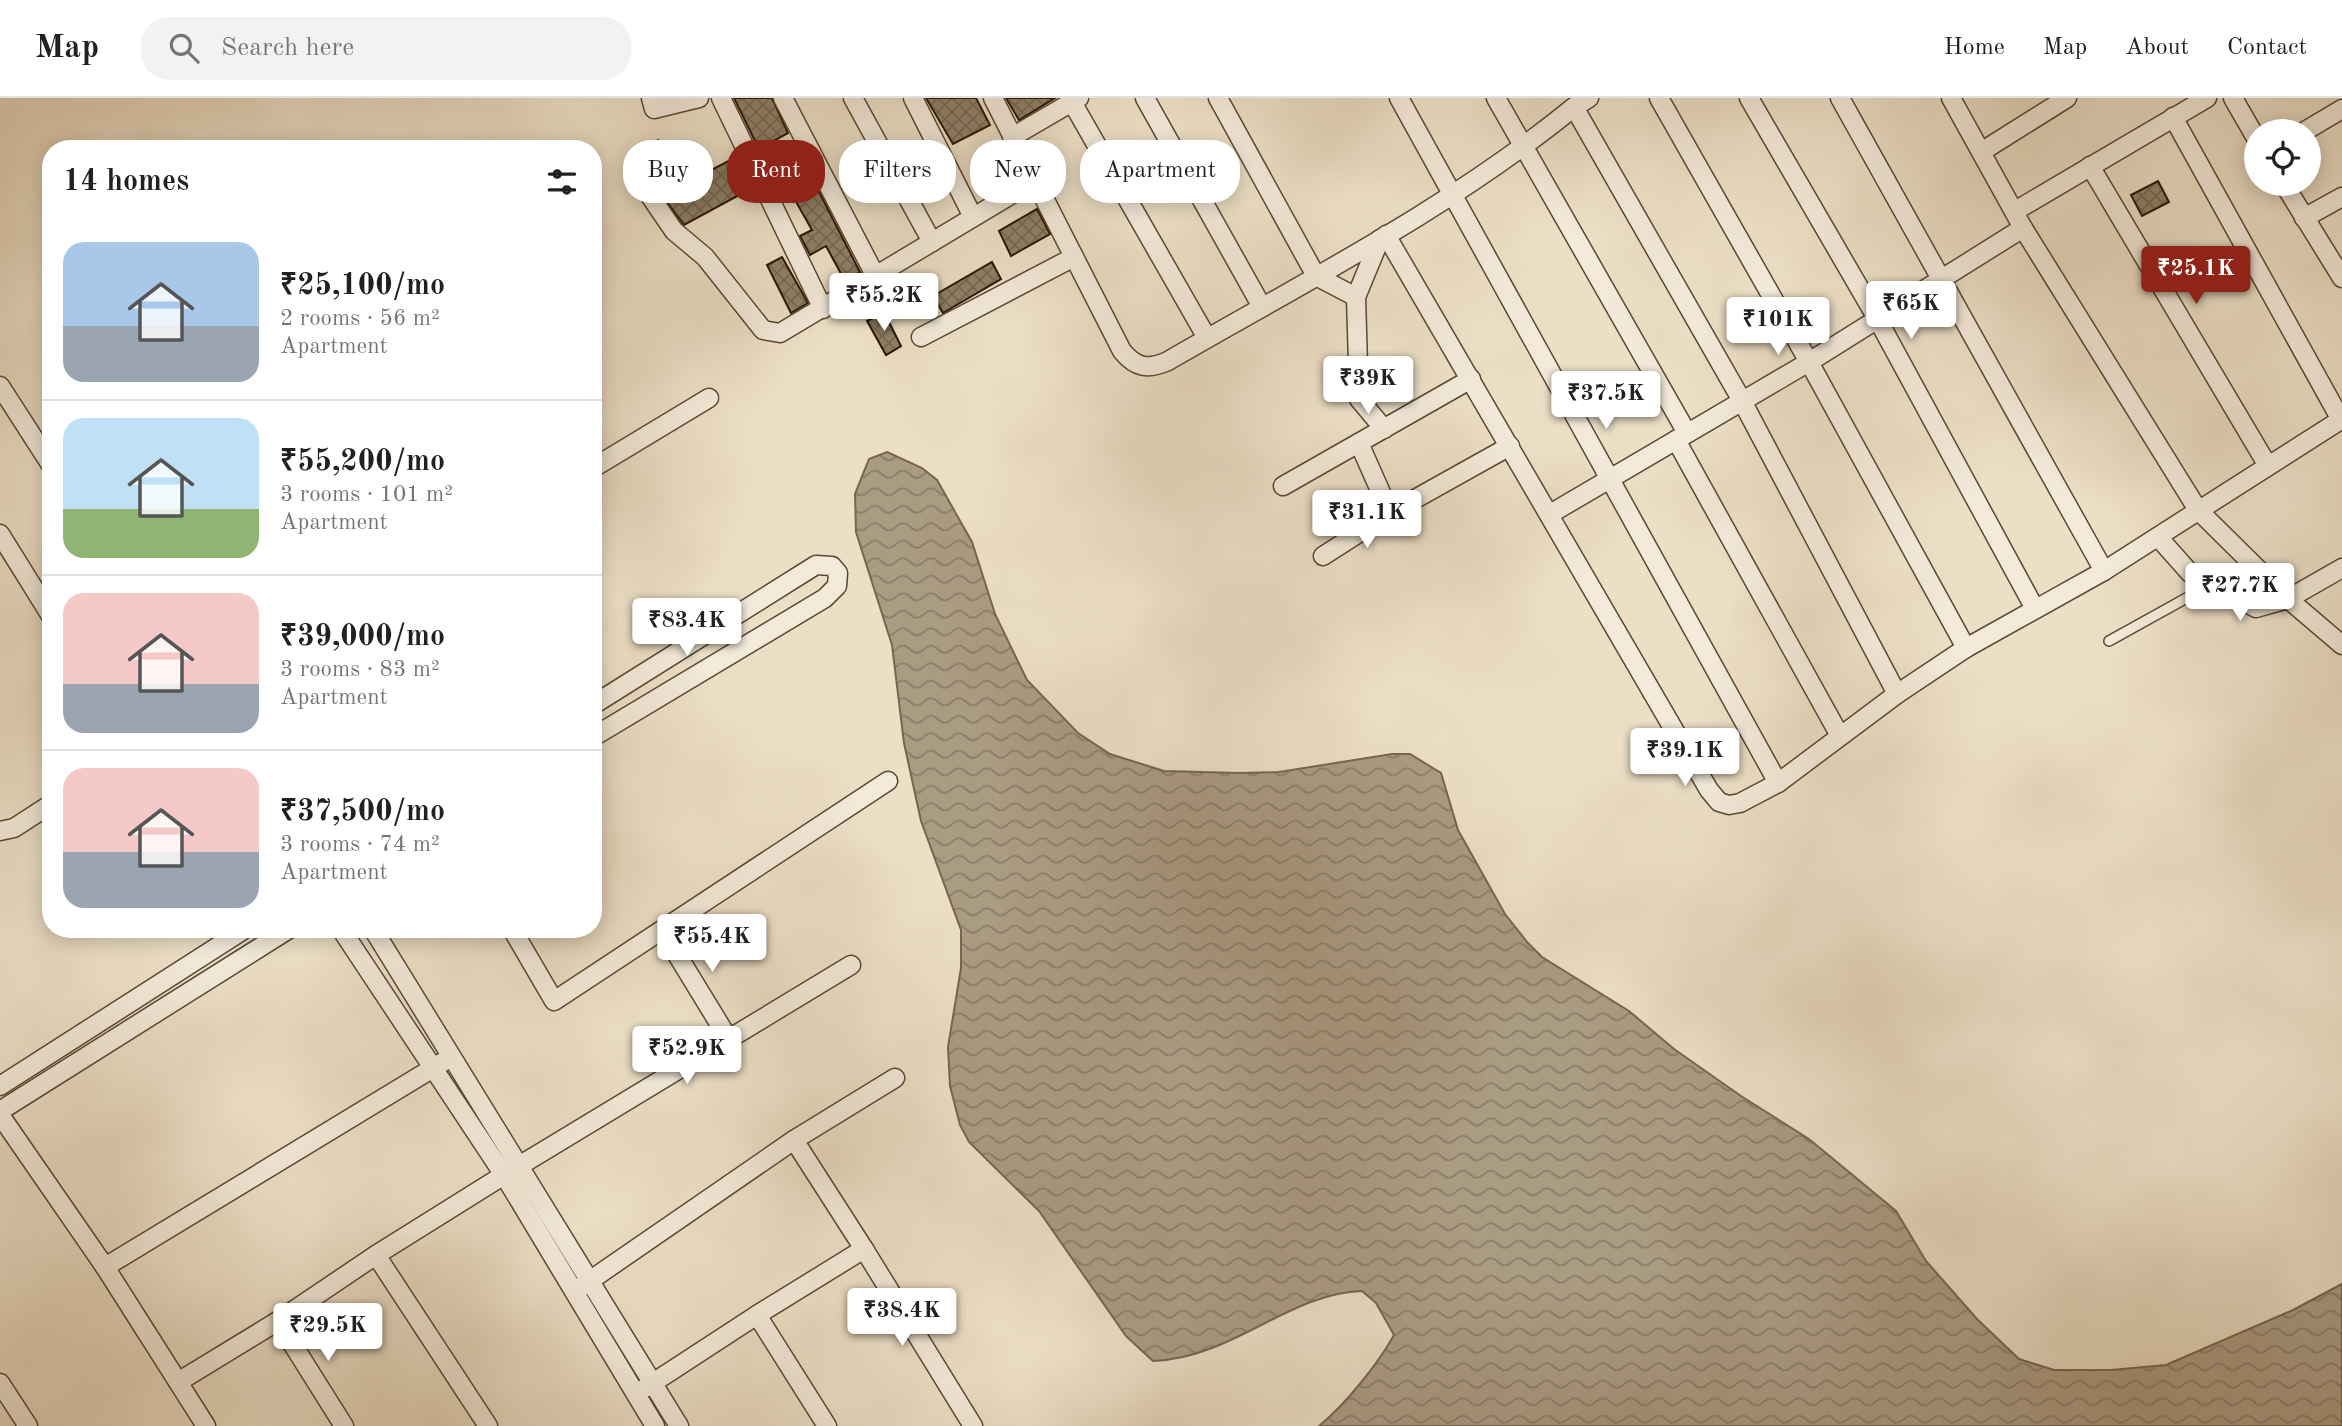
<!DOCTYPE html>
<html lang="en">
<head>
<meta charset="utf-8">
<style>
  :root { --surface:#fff; --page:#f2f2f2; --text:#202124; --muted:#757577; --line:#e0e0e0; --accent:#8f2418 }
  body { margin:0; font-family:"Old Standard TT",serif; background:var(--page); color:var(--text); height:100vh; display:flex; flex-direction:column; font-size:26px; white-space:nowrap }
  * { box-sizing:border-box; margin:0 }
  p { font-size:23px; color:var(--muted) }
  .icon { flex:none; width:38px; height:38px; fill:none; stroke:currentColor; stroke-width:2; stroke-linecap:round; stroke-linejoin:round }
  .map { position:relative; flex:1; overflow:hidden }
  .details { position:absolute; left:42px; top:42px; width:560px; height:798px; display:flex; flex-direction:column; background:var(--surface); border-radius:28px; box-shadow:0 4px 18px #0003 }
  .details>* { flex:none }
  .banner { position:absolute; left:623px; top:42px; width:665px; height:63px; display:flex; gap:14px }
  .tools { position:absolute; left:2244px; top:21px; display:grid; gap:14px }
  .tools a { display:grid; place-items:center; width:77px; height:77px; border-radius:50%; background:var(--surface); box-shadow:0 4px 18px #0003; font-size:35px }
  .price { position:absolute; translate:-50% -60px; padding:0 16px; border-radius:7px; background:#fff; color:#222; font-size:23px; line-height:46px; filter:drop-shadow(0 2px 4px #0008) }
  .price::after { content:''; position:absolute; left:50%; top:42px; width:21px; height:16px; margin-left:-10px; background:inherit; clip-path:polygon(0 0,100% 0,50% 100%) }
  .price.current { background:var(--accent); color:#fff }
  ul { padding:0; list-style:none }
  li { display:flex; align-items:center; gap:21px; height:175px; padding:0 21px }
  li+li { border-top:2px solid var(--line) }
  li span { display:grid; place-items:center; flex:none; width:196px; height:140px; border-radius:21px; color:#555 }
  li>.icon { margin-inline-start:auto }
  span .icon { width:84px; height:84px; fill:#fffc; stroke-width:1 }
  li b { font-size:30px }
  h2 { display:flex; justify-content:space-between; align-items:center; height:84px; padding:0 21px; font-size:30px }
  .chip { padding:0 24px; border-radius:28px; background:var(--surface); box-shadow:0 4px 18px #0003; font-size:24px; line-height:63px }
  .chip.current { background:var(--accent); color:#fff }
  header { display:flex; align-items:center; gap:42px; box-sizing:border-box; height:98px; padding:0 35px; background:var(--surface); border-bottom:2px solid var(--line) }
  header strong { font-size:33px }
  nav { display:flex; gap:38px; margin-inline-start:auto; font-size:24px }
  .search { width:490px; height:63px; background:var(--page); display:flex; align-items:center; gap:18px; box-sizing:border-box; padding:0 24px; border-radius:28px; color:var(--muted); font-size:26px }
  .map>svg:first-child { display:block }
  .water { fill:url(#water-waves); stroke:#76664f; stroke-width:2 }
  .building { fill:url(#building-cross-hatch); stroke:#291600; stroke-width:2 }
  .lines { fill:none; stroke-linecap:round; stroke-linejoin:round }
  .lane-casing { stroke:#5a4832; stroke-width:12 }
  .street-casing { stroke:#5a4832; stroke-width:21 }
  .lane { stroke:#f3eada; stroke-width:9 }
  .street { stroke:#f3eada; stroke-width:18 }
</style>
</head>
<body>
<header>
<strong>Map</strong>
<div class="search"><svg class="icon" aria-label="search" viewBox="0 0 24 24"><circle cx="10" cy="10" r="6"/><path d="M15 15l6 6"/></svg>Search here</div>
<nav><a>Home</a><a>Map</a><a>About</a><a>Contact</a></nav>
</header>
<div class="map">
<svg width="2342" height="1328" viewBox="0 0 2342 1328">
  <defs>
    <pattern id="water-waves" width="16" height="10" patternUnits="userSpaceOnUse" patternTransform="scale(1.75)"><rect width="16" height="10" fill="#aa9b83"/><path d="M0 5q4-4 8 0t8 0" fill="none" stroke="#8a7d69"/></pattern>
    <pattern id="building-cross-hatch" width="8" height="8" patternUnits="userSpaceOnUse" patternTransform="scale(1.75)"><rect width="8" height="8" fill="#8e7f67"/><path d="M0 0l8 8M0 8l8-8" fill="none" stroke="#746752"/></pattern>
  </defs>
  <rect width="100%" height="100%" fill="#ecdfc6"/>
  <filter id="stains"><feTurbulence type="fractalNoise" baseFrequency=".00286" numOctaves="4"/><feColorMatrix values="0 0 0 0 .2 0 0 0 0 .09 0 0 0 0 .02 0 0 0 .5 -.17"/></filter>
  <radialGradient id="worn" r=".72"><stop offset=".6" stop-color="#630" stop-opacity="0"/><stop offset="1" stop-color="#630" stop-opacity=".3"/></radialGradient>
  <!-- water -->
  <path class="water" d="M887,354L922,370L937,382L972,444L995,516L1027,582L1078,635L1110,656L1164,673L1239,675L1279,674L1392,656H1410L1441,675L1458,732L1505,816L1527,844L1542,859L1629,913L1674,951L1741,998L1809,1041L1896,1113L1926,1163L1977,1221L2019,1261L2054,1272H2111L2166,1267L2293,1212L2342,1186V1328H1319C1345,1307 1378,1266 1394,1237L1376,1205L1362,1193C1289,1195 1233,1260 1153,1263L1126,1238L1039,1113L969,1044L960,1027L950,988L948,949L961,870V832L921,723L904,645L892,547L856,434L855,396L869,361Z"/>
  <!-- building -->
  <g class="building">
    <polygon points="734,0 772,0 788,35 759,51"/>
    <polygon points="926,0 976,0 990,27 953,46"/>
    <polygon points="1006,0 1055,0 1019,22"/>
    <polygon points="658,42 681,79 690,74 693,79 700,74 702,77 736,59 752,90 684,127 651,82 636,55"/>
    <polygon points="2158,83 2169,104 2142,118 2131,97"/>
    <polygon points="817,90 860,174 845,183 826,148 810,157 800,138 812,132 795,102"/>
    <polygon points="1037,111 1050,136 1011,158 999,133"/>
    <polygon points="782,159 808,205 791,215 767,167"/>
    <polygon points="992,164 1001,181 943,215 933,198"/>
    <polygon points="884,214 901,248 886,257 867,223"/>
  </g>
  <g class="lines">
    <defs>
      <polyline id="lane" points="2109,543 2210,487"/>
      <g id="street">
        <polyline points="651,0 654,11 699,0"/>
        <polyline points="721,0 823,211"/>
        <polyline points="783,0 876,179"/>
        <polyline points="853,0 932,144"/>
        <polyline points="913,0 973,119"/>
        <path d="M993,0L1122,253C1136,270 1148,272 1168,263C1306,183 1450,110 1574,9"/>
        <polyline points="1145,0 1262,209"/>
        <polyline points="1218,0 1316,178 1356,199 1359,301 1384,331"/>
        <polyline points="1399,0 1778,685"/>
        <polyline points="1496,0 1687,335"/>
        <polyline points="1589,0 1574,9 1741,301 1897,596"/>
        <polyline points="1659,0 1809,264 1966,550"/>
        <polyline points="1749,0 1878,222 2034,509"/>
        <polyline points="1840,0 2104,473"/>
        <polyline points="1951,0 2023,130 2198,412 2288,501 2342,547"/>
        <polyline points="2233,0 2256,40"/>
        <polyline points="1072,4 1207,240"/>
        <polyline points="2173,19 2341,322"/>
        <polyline points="2305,33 2342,11"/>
        <polyline points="1012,39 1079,0"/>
        <polyline points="1981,54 2067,0"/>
        <polyline points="2090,68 2268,368"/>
        <polyline points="2284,86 2342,180"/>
        <polyline points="646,92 674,133 705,159 763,232 780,235 1034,83"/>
        <polyline points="2015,113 2207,0"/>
        <polyline points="2304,120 2342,99"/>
        <polyline points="1386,137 1709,692 1719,704 1729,707 1740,705 1778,685 1897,596 1966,550 2104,473 2342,321"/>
        <polyline points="1356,199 1380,141"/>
        <polyline points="921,239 1074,159"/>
        <polyline points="0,288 51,367"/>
        <polyline points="1676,342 1840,638"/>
        <polyline points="1359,345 1390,415"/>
        <polyline points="593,370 709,300"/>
        <polyline points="1283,388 1471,281"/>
        <polyline points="1550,416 1809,264 2023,130"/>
        <polyline points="0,436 51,518"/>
        <polyline points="2158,439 2190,475 2256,510 2288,501 2342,470"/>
        <polyline points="1323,458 1390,415 1510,348"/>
        <polyline points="593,607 816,467 832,468 838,475 837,488 825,500 593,639"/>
        <polyline points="0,733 14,730 51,706"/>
        <polyline points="341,831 504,1077 655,1328"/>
        <polyline points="373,831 679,1328"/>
        <polyline points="512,831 554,903 888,683"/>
        <polyline points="662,832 728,940"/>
        <polyline points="0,988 245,831"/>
        <polyline points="0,1013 289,831"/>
        <polyline points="0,1017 105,1169 206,1328"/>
        <polyline points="864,1151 973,1328"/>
        <polyline points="376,1157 488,1328"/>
        <polyline points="105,1169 443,964"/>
        <polyline points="582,1188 794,1042"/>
        <polyline points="278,1223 344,1328"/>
        <polyline points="178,1284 278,1223 376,1157 504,1077 851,867"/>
        <polyline points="0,1285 28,1328"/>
        <polyline points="645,1290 757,1217"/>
        <polyline points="827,1328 757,1217 864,1151 794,1042 895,980"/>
      </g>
    </defs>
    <!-- lane casing -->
    <use href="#lane" class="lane-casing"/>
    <!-- street casing -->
    <use href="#street" class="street-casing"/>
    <!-- lane -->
    <use href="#lane" class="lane"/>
    <!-- street -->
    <use href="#street" class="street"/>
  </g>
  <rect width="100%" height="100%" filter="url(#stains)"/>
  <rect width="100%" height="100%" fill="url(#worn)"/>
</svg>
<div class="tools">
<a><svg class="icon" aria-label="locate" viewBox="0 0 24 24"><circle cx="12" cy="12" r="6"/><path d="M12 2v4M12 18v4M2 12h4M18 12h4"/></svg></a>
</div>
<b class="price current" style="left:2196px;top:208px">₹25.1K</b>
<b class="price" style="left:884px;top:235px">₹55.2K</b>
<b class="price" style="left:1911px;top:243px">₹65K</b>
<b class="price" style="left:1778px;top:259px">₹101K</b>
<b class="price" style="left:1368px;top:318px">₹39K</b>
<b class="price" style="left:1606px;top:333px">₹37.5K</b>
<b class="price" style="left:1367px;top:452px">₹31.1K</b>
<b class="price" style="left:2240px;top:525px">₹27.7K</b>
<b class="price" style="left:687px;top:560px">₹83.4K</b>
<b class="price" style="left:1685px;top:690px">₹39.1K</b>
<b class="price" style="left:712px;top:876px">₹55.4K</b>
<b class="price" style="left:687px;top:988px">₹52.9K</b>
<b class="price" style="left:902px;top:1250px">₹38.4K</b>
<b class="price" style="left:328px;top:1265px">₹29.5K</b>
<div class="banner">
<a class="chip">Buy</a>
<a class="chip current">Rent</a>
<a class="chip">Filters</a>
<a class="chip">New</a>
<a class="chip">Apartment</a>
</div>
<section class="details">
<h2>14 homes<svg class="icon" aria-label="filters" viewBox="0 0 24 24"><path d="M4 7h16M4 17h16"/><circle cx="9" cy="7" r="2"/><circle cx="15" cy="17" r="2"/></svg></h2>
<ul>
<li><span style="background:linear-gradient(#a9c7e8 60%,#9aa5b1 0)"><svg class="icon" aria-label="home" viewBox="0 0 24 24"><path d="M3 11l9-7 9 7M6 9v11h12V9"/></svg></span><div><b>₹25,100/mo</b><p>2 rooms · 56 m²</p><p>Apartment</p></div></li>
<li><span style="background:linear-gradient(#bfe0f5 65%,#8fb573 0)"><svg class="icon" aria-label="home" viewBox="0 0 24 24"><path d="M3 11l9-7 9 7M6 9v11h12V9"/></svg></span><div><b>₹55,200/mo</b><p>3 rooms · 101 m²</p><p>Apartment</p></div></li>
<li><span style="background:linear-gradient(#f6c9c9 65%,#9aa5b1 0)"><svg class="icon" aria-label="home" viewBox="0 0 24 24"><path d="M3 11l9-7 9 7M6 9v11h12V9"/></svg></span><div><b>₹39,000/mo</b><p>3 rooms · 83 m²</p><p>Apartment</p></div></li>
<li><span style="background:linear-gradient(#f6c9c9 60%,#9aa5b1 0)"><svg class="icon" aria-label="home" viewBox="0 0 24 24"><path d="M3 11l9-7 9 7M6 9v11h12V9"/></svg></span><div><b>₹37,500/mo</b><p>3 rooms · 74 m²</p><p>Apartment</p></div></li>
</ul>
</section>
</div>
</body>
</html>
